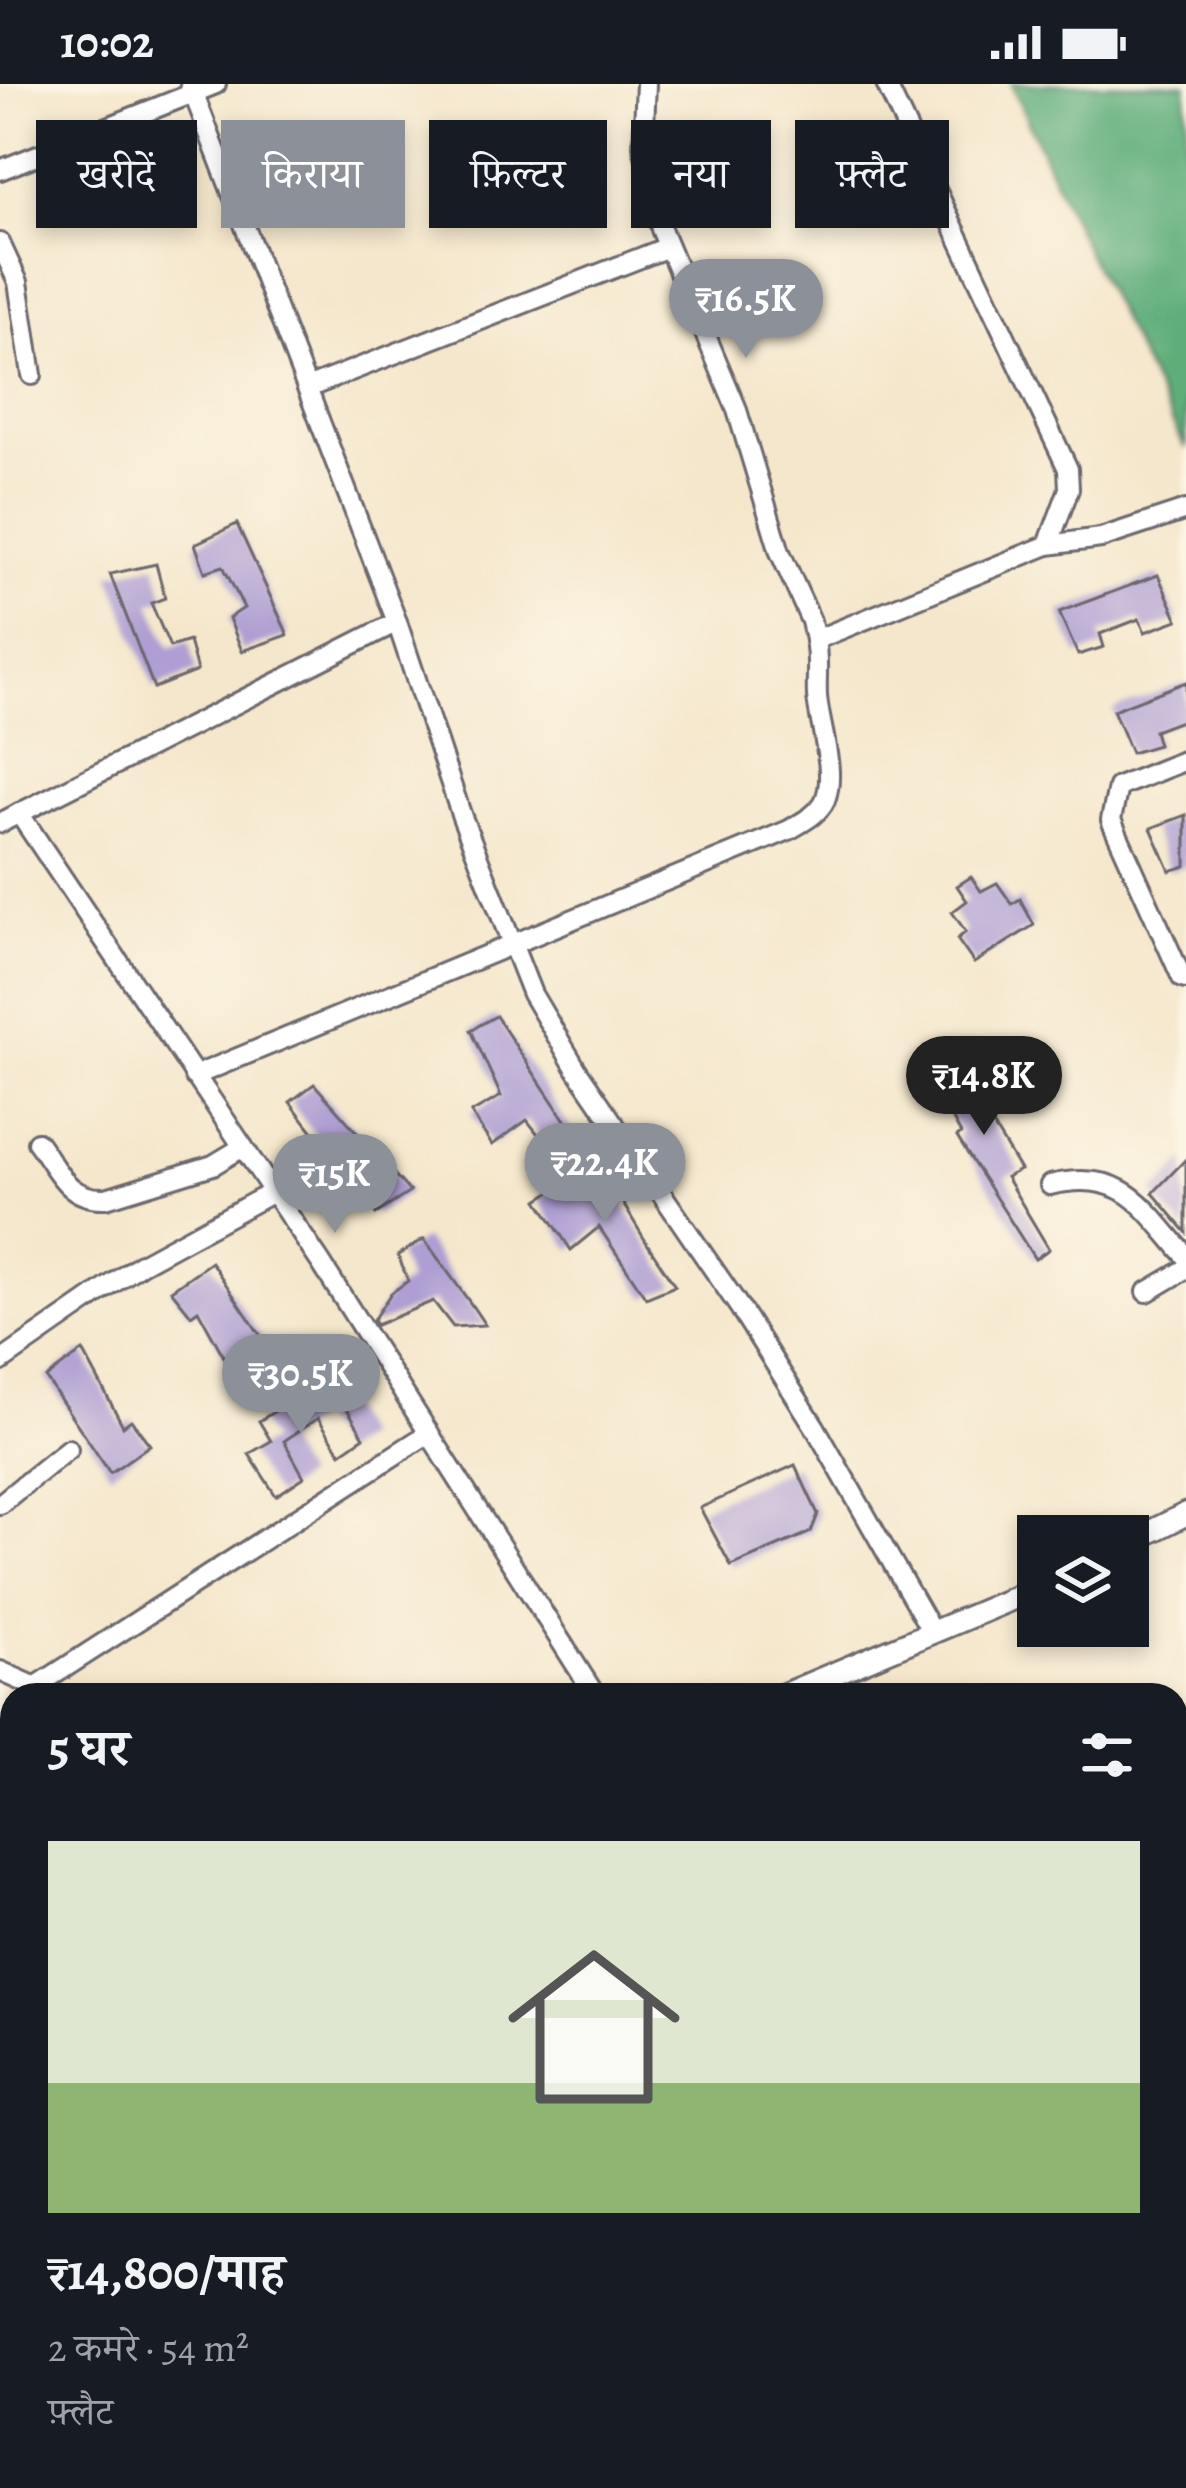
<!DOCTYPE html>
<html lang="hi">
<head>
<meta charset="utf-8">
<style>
  :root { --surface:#171b24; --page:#242831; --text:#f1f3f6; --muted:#9ea1a6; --accent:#8c9099 }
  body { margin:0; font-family:Alegreya,"Noto Serif Devanagari",serif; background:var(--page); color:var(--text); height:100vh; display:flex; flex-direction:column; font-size:45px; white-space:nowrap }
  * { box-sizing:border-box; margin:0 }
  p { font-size:39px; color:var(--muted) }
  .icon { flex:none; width:66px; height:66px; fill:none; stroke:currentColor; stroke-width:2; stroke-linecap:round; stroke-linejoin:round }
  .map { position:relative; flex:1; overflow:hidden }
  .panel { position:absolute; left:0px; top:1599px; width:1188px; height:807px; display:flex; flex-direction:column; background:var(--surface); border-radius:36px 36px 0 0; box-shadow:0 6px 18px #0003 }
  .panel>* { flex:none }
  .guide { position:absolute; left:36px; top:36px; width:1116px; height:108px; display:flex; gap:24px }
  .fabs { position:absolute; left:1017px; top:1431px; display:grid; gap:24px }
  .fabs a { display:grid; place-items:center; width:132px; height:132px; border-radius:0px; background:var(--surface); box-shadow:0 6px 18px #0003; font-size:60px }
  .price { position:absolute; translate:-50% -102px; padding:0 27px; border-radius:42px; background:var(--accent); color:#fff; font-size:39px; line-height:78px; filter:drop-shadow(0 3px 6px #0008) }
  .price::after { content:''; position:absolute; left:50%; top:72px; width:36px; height:27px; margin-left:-18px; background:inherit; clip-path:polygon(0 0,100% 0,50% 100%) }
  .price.selected { background:#222; color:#fff }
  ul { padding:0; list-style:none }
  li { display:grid; align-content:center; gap:24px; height:636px; padding:0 48px }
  li span { display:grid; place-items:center; height:372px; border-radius:0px; color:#555 }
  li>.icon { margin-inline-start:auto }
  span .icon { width:216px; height:216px; fill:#fffc; stroke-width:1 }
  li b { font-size:51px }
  h2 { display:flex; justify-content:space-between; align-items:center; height:144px; padding:0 48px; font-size:51px }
  .chip { padding:0 42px; border-radius:0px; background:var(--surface); box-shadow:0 6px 18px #0003; font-size:42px; line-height:108px }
  .chip.selected { background:var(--accent); color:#fff }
  .status { display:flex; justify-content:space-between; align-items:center; height:84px; padding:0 60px; background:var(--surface); direction:ltr }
  .status svg { height:33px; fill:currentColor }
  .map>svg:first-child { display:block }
  .forest { fill:#5eae7a; stroke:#40685a; stroke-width:3 }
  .building { fill:#ae9ed3 }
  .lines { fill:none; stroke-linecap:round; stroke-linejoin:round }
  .minor-casing { stroke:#6c676e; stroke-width:24 }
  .tertiary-casing { stroke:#6c676e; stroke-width:27 }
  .path { stroke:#6c676e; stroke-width:3; stroke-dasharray:3 9; stroke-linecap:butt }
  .minor { stroke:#fff; stroke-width:18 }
  .tertiary { stroke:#fff; stroke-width:21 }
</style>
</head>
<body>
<div class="status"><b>10:02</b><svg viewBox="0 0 49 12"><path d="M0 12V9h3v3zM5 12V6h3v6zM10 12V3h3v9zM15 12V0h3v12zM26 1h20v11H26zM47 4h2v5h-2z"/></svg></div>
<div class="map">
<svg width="1186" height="2404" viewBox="0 0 1186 2404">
  <rect width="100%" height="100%" fill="#fcf5e5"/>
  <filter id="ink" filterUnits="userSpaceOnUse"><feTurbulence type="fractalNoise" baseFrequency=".00833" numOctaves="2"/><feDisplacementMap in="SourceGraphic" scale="24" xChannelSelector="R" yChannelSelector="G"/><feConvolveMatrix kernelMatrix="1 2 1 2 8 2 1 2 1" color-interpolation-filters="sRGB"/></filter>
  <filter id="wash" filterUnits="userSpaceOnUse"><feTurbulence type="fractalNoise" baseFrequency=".004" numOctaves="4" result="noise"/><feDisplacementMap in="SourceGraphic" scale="48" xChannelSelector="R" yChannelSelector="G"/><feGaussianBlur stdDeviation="2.7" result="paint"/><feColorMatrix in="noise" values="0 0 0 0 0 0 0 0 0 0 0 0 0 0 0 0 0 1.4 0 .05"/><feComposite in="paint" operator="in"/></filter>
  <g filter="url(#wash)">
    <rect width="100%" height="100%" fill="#f5e7cc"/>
    <!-- forest -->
    <g class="forest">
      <polygon points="1011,0 1186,0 1186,365 1085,164"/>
      <polygon points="1186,2305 1186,2404 806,2404 830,2394 1176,2394 1176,2306"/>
    </g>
    <g id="blocks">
      <!-- building -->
      <g class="building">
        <polygon points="237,440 288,551 242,567 229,534 244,524 223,482 205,488 195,460"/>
        <polygon points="156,480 165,514 151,519 170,563 189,557 197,587 154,604 110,490"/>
        <polygon points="1158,491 1178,536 1145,548 1139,535 1100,550 1104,563 1078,571 1059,528"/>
        <polygon points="1186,598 1186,635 1154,647 1158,661 1131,669 1113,626"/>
        <polygon points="1186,731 1186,782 1170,787 1151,744"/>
        <polygon points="971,793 981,807 997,799 1012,820 1020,815 1034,841 974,879 957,855 966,848 952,828 967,817 957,802"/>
        <polygon points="496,932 578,1056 556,1073 527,1036 492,1061 471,1029 501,1012 471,946"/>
        <polygon points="966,960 991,1008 977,1015 1020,1086 1006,1093 1049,1165 1035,1175 957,1053 961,1050 932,998 944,993 936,974"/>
        <polygon points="314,1000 410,1108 376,1130 290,1018"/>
        <polygon points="1186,1075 1186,1148 1153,1109"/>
        <polygon points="598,1078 648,1161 675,1202 646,1214 599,1143 571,1166 538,1116"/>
        <polygon points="424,1155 471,1220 485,1241 453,1243 433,1217 376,1241 373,1236 391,1209 408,1197 398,1171"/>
        <polygon points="211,1178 275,1273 239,1300 198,1226 191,1231 171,1206"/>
        <polygon points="83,1267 123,1342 131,1336 150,1361 110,1389 46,1294"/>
        <polygon points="310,1306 331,1318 340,1313 364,1353 341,1369 318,1334 284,1357 304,1393 276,1412 249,1370 271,1357 259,1337"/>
        <polygon points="795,1381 818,1430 811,1448 731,1482 700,1424"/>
      </g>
    </g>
  </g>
  <g filter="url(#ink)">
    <use href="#blocks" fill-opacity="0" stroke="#6c676e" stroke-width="3"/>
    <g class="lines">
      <defs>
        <g id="minor">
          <polyline points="190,0 397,538 462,733 532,910 577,986 740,1224 815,1343 932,1548"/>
          <polyline points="646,0 643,62 661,145 736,323 780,468 811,537 815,556"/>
          <polyline points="886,0 1068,385 1069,405 1048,461"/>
          <polyline points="0,86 216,0"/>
          <polyline points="0,159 18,198 32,291"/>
          <polyline points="307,304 668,163"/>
          <polyline points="1186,676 1118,703 1111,736 1182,894 1186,895"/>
          <polyline points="19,729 321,1179 595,1611"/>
          <polyline points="0,739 397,538"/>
          <path d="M194,992L789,746C802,738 818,731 825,716C837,687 819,642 817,612C816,593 819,576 815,556L1048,461L1101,454L1186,426"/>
          <path d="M37,1058C58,1086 67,1116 106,1114L213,1081L243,1063"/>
          <path d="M1050,1101C1124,1084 1142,1122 1186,1172"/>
          <polyline points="1147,1208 1186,1185"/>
          <polyline points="0,1278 141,1180 273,1108"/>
          <polyline points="0,1420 68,1365"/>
          <polyline points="0,1587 54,1611"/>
          <polyline points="35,1603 429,1349"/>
        </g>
        <g id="tertiary">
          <polyline points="1128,1459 1186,1430"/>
          <polyline points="783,1611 1038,1504"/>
          <polyline points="0,1936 12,1931"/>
        </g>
      </defs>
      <!-- minor casing -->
      <use href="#minor" class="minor-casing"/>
      <!-- tertiary casing -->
      <use href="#tertiary" class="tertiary-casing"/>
      <!-- path -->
      <polyline class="path" points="172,2404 177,2394"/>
      <!-- minor -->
      <use href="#minor" class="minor"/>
      <!-- tertiary -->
      <use href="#tertiary" class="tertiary"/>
    </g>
  </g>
</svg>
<div class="fabs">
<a><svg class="icon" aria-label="layers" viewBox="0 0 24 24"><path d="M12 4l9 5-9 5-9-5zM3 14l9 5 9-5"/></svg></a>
</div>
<b class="price" style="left:746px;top:277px">₹16.5K</b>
<b class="price selected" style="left:984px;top:1054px">₹14.8K</b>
<b class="price" style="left:605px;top:1141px">₹22.4K</b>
<b class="price" style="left:335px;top:1152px">₹15K</b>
<b class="price" style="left:301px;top:1352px">₹30.5K</b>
<div class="guide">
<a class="chip">खरीदें</a>
<a class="chip selected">किराया</a>
<a class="chip">फ़िल्टर</a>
<a class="chip">नया</a>
<a class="chip">फ़्लैट</a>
</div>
<section class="panel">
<h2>5 घर<svg class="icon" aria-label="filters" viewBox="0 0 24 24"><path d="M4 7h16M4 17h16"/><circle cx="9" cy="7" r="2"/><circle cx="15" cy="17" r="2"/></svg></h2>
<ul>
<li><span style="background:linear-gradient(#dfe7d0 65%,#8fb573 0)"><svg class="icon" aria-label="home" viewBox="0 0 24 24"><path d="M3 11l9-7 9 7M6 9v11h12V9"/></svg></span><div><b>₹14,800/माह</b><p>2 कमरे · 54 m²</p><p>फ़्लैट</p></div></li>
</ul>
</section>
</div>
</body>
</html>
